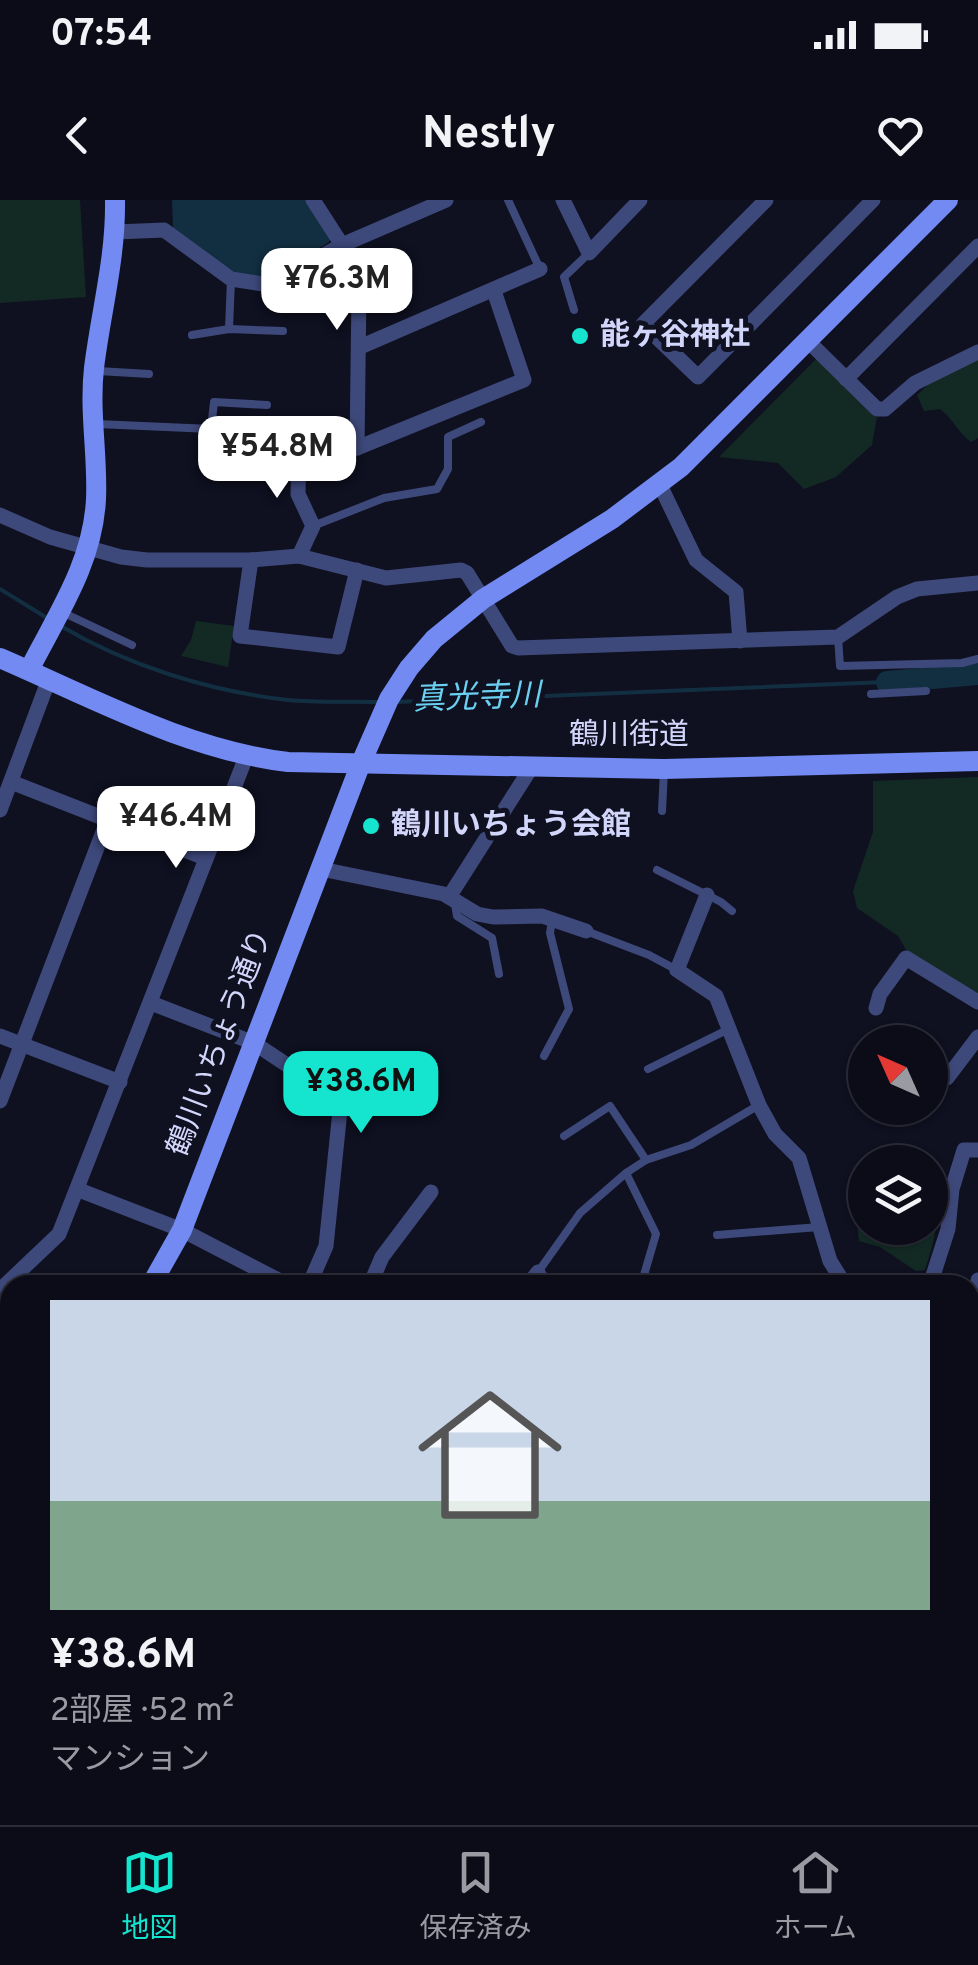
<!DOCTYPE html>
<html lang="ja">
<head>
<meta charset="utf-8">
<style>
  :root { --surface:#0b0c18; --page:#141521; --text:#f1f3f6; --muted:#9a9ba2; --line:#2b2c37; --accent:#15e5ce }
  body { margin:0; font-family:Overpass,"Noto Sans JP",sans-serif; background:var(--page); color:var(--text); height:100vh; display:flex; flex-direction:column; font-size:38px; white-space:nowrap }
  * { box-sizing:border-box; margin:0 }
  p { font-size:32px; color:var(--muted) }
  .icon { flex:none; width:55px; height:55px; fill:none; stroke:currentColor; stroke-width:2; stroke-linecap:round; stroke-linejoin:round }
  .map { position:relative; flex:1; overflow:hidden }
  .panel { position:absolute; left:0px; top:1075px; width:980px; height:550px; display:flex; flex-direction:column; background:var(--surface); border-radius:30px 30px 0 0; box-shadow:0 2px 8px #0004,0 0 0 2px var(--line) }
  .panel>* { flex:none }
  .needle { width:65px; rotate:315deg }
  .controls { position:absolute; left:848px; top:825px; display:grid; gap:20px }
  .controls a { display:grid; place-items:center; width:100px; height:100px; border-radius:50%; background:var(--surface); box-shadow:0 2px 8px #0004,0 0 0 2px var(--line); font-size:50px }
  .price { position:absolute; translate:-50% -85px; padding:0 22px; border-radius:20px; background:#fff; color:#222; font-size:32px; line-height:65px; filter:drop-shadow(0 2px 5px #0008) }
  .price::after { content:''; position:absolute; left:50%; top:60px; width:30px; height:22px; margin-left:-15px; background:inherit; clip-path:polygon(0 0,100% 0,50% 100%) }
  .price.current { background:var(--accent); color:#111 }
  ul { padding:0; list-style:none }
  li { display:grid; align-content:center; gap:20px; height:530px; padding:0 50px }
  li span { display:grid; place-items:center; height:310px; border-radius:0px; color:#555 }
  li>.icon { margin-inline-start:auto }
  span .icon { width:180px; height:180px; fill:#fffc; stroke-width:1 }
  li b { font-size:42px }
  .status { display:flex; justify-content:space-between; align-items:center; height:70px; padding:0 50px; background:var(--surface); direction:ltr }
  .status svg { height:28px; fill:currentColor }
  header { display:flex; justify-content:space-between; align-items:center; height:130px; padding:0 50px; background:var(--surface); font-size:45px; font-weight:700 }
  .dock { display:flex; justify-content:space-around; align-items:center; height:140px; border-top:2px solid var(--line); background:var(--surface); font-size:28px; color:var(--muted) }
  .dock a { display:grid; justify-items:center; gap:5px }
  .dock .current { color:var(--accent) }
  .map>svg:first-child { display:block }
  .green { fill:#132a24 }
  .water { fill:#122f42 }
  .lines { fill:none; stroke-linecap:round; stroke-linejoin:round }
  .stream { stroke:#122f42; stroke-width:4 }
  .river { stroke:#122f42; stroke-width:22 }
  .lane { stroke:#3e497b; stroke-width:8 }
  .street { stroke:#3e497b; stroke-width:15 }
  .secondary { stroke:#728af2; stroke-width:20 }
  .primary { stroke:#9e63f1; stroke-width:25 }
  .poi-dot { fill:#15e5ce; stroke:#0f1020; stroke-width:4 }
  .labels { text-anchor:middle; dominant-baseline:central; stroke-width:10; stroke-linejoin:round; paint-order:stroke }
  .poi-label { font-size:30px; font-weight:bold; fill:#d3d6fb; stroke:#0f1020; text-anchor:start }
  .street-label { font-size:30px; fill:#d3d6fb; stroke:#0f1020 }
  .water-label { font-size:32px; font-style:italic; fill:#6ad0f2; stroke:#0f1020 }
</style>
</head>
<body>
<div class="status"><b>07:54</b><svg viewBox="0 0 49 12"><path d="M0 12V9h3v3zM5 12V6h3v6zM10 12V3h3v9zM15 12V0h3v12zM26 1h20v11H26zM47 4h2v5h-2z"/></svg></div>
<header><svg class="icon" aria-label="back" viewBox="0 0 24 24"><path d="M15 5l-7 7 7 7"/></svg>Nestly<svg class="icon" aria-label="heart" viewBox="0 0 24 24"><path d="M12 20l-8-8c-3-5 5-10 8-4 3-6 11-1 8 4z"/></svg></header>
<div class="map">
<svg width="978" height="1625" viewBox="0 0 978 1625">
  <rect width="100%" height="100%" fill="#0f1020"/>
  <!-- green -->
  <g class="green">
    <polygon points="0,0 80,0 86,97 0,103"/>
    <polygon points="817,158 877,217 872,245 836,277 804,289 778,263 719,257"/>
    <path d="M978,160V238L971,242C957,232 954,219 940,209L924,211L917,195L931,182Z"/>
    <polygon points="196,421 234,426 228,467 181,456 191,440"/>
    <polygon points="978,577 978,798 908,753 898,736 857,708 853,691 873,632 873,581"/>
    <path d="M939,972C942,1008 936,1036 925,1070L916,1071L880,1047L859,1041L852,978L865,977V1028H930V973Z"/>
  </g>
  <!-- water -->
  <path class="water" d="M172,0H307L331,36L329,42C242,96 251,85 173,28Z"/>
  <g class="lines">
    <!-- stream -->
    <g class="stream">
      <polyline points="0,389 47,418"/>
      <path d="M59,425C128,466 209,491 288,500C318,503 351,501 381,502"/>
      <polyline points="396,502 887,482"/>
    </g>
    <!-- river -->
    <polyline class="river" points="887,482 978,474"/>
    <!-- lane -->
    <g class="lane">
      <polyline points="508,0 540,69"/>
      <polyline points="574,110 564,77 589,53"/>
      <polyline points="229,129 231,79"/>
      <polyline points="192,135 229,129 283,131"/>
      <polyline points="98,171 149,174"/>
      <polyline points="97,224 211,229 214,202 267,205"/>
      <polyline points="313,326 384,298 437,289 448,269 448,237 481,222"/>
      <polyline points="64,413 132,445"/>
      <polyline points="838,437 840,466 962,463 978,459"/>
      <polyline points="871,494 926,491"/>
      <polyline points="662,611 664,570"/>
      <polyline points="657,670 721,702 732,711"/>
      <polyline points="455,704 457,716 492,738 499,774"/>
      <polyline points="586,731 649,755 677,770"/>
      <polyline points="544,856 569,809 550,733 552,720"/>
      <polyline points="648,869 729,829"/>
      <polyline points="564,936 610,906 646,960"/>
      <polyline points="626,973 656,1034 644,1075 667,1085"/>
      <polyline points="717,1035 819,1027"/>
      <polyline points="559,1085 538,1072 580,1013 626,973 646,960 691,945 759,905"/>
      <polyline points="0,1611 4,1625"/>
      <polyline points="181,1615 184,1625"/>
      <polyline points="389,1615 395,1625"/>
    </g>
    <!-- street -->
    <g class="street">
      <polyline points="563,0 589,53 640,0"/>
      <polyline points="766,0 643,124 698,177 873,0"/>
      <polyline points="115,32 164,30 231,79 263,84 301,68 342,45 446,0"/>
      <polyline points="808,141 877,209 885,209 915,183 978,152"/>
      <polyline points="360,147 540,69"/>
      <polyline points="846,179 978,46"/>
      <polyline points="357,248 524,180 494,91"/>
      <polyline points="660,285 696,360 736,392 740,441"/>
      <polyline points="0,315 50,337 121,357 147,360 251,360 299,356 386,378 461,370 467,373 512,446 518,448 838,437 897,397 917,389 978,383"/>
      <polyline points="299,356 313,326 298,294 299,251 357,248 359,90 342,45 313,0"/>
      <polyline points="251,360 240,436 338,447 357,370"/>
      <polyline points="11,582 205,658"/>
      <polyline points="0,610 49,479"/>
      <polyline points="321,669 444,694 477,714 493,717 542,716 586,731"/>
      <polyline points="707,695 677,770 716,796 759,905 775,934 799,958 830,1061 845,1085"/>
      <polyline points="449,697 531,568"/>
      <polyline points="151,803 254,843 341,901 326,1046 309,1085"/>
      <polyline points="876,808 880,794 906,758 978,802"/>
      <polyline points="0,836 120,882"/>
      <polyline points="947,878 978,837"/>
      <polyline points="0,901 108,619"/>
      <polyline points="79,990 182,1030 288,1085"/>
      <polyline points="978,1080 978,1082"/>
      <polyline points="370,1085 382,1057 431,992"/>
      <polyline points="528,1085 538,1072"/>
      <polyline points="930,1085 948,1029 952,989 964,950 978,950"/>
      <polyline points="0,1090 59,1034 246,557"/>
      <polyline points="970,1233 978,1235"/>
      <polyline points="0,1346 10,1343"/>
      <polyline points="0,1443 10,1441"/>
      <polyline points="970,1462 978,1468"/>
      <polyline points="0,1577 10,1576"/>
      <polyline points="970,1585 978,1595"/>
      <polyline points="628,1615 635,1625"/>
      <polyline points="788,1615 795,1625"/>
      <polyline points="918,1625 929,1615"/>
      <polyline points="973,1625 978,1609"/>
    </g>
    <!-- secondary -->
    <g class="secondary">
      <path d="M0,458C93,498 187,550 288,562L664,569L978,561"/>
      <path d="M29,470C57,415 93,363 96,299C98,256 89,212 94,168C101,111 116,58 115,0"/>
      <polyline points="151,1085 182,1030 361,563 389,499 409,468 434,439 483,399 612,319 681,267 948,0"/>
      <polyline points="0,1225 10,1220"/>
    </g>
    <!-- primary -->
    <g class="primary">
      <polyline points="970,1354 978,1336"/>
      <polyline points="659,1625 674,1615"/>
    </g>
  </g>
  <!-- markers -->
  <g class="poi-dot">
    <circle cx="580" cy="136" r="10"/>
    <circle cx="371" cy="626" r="10"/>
  </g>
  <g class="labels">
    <!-- poi labels -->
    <g class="poi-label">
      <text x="600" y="136">能ヶ谷神社</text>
      <text x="391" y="626">鶴川いちょう会館</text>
    </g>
    <!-- street labels -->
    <g class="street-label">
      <text x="629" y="536">鶴川街道</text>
      <text transform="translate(221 843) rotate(-69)">鶴川いちょう通り</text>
    </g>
    <!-- water labels -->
    <g class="water-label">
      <text transform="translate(477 499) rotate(-2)">真光寺川</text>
    </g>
  </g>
</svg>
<div class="controls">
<a><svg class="needle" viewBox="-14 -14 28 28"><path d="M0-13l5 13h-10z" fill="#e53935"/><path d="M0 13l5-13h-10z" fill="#9a9ba2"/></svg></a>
<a><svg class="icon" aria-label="layers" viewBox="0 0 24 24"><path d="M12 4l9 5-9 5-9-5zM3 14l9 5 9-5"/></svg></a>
</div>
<b class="price" style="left:337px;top:133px">¥76.3M</b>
<b class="price" style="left:277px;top:301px">¥54.8M</b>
<b class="price" style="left:176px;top:671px">¥46.4M</b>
<b class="price current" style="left:361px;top:936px">¥38.6M</b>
<section class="panel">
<ul>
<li><span style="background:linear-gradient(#c9d6e8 65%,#7fa58c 0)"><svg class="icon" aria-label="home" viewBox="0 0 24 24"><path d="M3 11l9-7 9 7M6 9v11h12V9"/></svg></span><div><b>¥38.6M</b><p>2部屋 · 52 m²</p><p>マンション</p></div></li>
</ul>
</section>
</div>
<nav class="dock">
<a class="current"><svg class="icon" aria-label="map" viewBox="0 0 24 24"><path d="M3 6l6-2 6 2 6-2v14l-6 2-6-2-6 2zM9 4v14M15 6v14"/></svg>地図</a>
<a><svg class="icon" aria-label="saved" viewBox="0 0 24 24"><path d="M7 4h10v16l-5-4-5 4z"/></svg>保存済み</a>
<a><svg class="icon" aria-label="home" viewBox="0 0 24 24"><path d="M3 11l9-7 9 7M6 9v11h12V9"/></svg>ホーム</a>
</nav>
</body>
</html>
